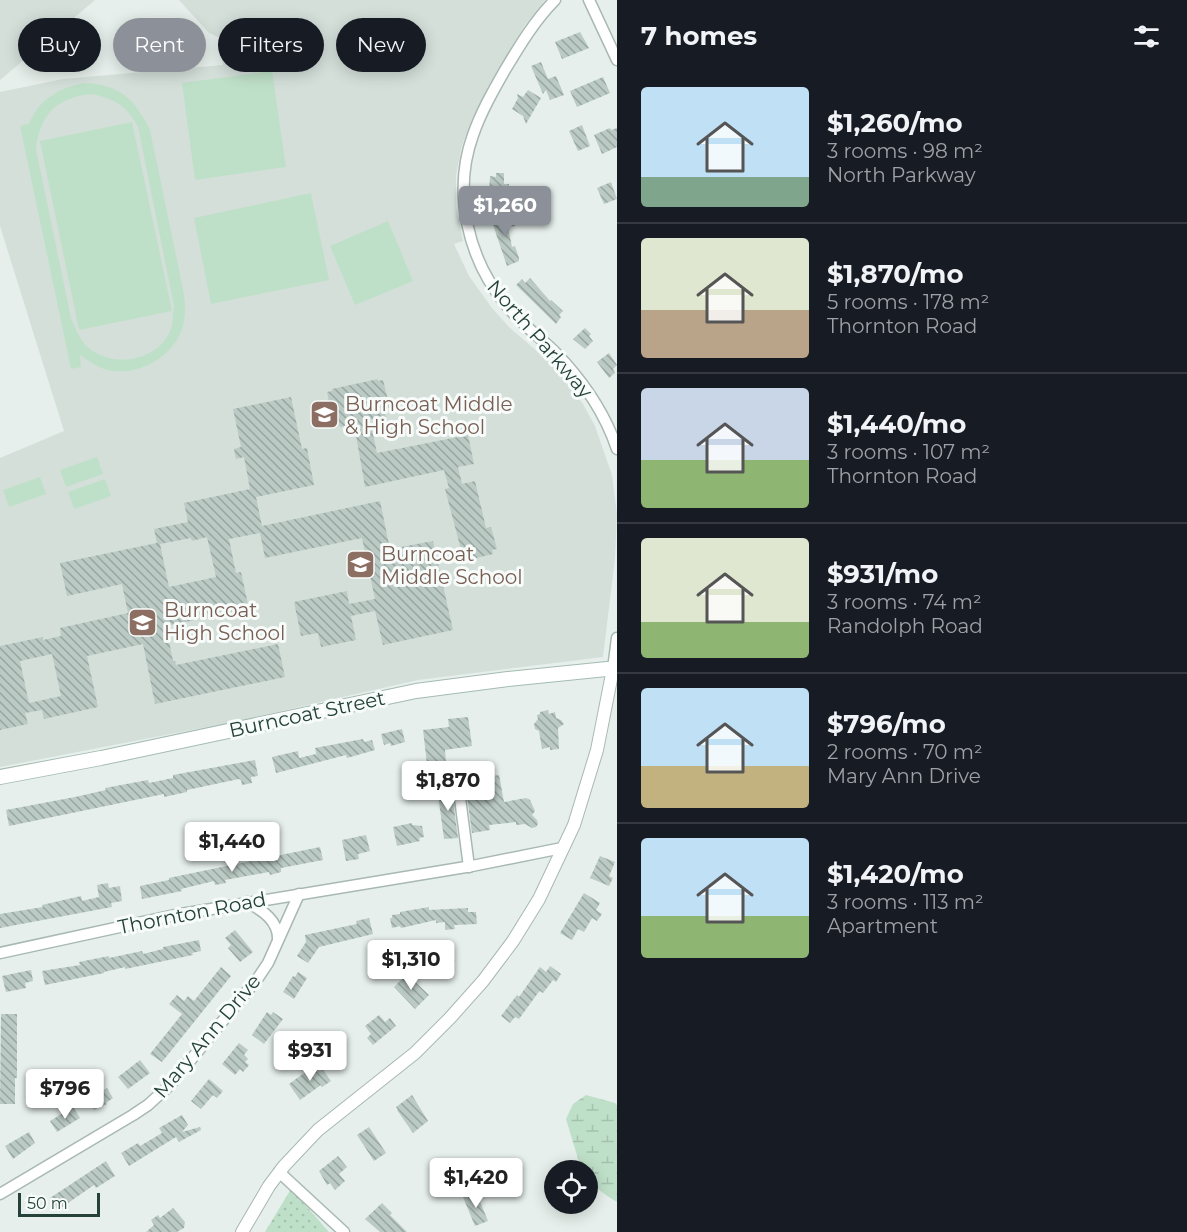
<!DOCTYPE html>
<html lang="en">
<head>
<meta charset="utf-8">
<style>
  :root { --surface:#171b24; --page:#242831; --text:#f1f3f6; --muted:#9ea1a6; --line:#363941; --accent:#8c9099 }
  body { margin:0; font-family:Montserrat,sans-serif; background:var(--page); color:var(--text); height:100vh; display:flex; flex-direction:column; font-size:22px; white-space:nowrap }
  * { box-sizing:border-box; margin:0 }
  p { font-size:20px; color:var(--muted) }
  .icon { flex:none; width:33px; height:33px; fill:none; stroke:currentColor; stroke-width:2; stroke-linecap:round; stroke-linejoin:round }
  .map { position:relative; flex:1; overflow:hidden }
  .sheet { display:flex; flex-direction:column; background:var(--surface); width:570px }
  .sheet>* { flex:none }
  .guide { position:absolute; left:18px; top:18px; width:508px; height:54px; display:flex; gap:12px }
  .tools { position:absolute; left:544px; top:1160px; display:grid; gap:12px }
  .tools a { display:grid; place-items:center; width:54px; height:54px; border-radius:50%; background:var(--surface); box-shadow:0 3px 15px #0003; font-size:30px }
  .scale { position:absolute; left:18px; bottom:15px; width:82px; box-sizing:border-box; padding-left:6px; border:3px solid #24423a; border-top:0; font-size:16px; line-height:21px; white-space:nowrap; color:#24423a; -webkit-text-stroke:4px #f7fbf9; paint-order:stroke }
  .price { position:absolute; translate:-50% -51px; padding:0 14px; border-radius:6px; background:#fff; color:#222; font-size:20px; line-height:39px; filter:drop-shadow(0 2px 3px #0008) }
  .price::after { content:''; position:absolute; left:50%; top:36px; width:18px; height:14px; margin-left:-9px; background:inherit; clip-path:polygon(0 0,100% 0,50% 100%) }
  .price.on { background:var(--accent); color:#fff }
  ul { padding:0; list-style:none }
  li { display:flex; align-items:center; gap:18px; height:150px; padding:0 24px }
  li+li { border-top:2px solid var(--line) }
  li span { display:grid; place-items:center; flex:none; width:168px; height:120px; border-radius:6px; color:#555 }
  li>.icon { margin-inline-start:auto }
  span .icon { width:72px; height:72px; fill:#fffc; stroke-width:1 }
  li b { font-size:26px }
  h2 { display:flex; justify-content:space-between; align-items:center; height:72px; padding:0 24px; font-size:26px }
  .tag { padding:0 21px; border-radius:27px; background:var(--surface); box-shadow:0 3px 15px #0003; font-size:21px; line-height:54px }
  .tag.on { background:var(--accent); color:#fff }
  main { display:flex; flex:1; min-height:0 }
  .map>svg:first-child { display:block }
  .built { fill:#d4dfda }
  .grass { fill:#bfe0c8; fill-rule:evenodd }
  .wetland { fill:url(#wetland-marsh) }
  .park { fill:url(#park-dots) }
  .building { fill:url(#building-back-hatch); fill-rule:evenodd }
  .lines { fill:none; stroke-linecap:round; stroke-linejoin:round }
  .minor-casing { stroke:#a8b8b2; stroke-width:13 }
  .tertiary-casing { stroke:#a8b8b2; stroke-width:14 }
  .secondary-casing { stroke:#a4bbb3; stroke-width:16 }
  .minor { stroke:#fff; stroke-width:10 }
  .tertiary { stroke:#fff; stroke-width:12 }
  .secondary { stroke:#fff; stroke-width:14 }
  .labels { text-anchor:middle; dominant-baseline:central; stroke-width:6; stroke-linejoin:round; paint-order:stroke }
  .street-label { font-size:20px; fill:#24423a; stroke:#f7fbf9 }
  .education-label { font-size:20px; fill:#785e54; stroke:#f7fbf9; text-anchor:start }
</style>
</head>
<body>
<main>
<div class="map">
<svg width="617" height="1232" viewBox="0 0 617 1232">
  <defs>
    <pattern id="wetland-marsh" width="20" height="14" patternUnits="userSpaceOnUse" patternTransform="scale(1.5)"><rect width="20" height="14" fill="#bfe0c8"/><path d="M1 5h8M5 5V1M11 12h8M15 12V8" fill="none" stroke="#a4c1ad"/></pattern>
    <pattern id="park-dots" width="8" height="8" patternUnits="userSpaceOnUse" patternTransform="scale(1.5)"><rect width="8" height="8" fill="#bfe0c8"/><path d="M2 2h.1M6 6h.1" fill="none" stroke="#a4c1ad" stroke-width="1.8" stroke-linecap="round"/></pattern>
    <pattern id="building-back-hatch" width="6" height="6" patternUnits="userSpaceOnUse" patternTransform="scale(1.5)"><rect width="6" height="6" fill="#bbcac4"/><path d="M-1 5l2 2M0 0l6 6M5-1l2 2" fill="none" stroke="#98a6a0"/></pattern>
  </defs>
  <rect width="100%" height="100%" fill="#e6efeb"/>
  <!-- built -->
  <g class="built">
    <polygon points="0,0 95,0 0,80"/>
    <polygon points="179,0 545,0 525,25 497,72 473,117 462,145 456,175 456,206 463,241 454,244 469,276 492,308 510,328 552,364 583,404 595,426 612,475 617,514 615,558 603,657 418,680 233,722 0,767 0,458 64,431 0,226 0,92 63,79 223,65 220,38 209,33"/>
  </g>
  <!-- grass -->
  <g class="grass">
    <polygon points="272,71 286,167 195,180 182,83"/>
    <path d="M84,83C119,84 135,99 150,130L183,289C185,300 186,311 184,322C177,356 137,379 104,369C96,366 87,360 80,355L81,367L71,369L20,126L29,124C39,99 59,88 84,83ZM91,94C114,98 127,106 138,127L174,306C173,313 173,322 171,329C158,363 107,370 84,343C78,335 75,327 71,318L36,149C40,115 56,98 91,94Z"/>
    <polygon points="132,122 172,311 79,330 40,141"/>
    <polygon points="311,193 329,280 211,304 194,218"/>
    <polygon points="388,221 413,281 355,305 330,246"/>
    <polygon points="97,457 103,474 66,487 60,470"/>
    <polygon points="40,477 46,494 9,507 3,490"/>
    <polygon points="105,479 111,496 74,509 68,492"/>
  </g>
  <!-- wetland -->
  <path class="wetland" d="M586,1095L615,1103L617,1105V1202C606,1195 588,1185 588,1170H584L579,1162L566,1119L573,1104Z"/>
  <!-- park -->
  <polygon class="park" points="291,1189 329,1232 265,1232"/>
  <!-- building -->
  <g class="building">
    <polygon points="580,32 589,48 562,59 555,42"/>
    <polygon points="541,62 548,79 556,76 564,95 550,100 546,90 543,94 531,66"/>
    <polygon points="603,77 610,93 577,107 570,91"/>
    <polygon points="528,90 541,98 526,124 523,116 512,109 518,98 517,94 523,97"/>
    <polygon points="582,125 590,146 578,151 569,131"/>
    <polygon points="610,128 611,130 617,128 617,147 602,154 594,135"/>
    <polygon points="496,173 504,173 504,184 509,184 508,193 503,193 503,199 495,199 495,192 489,192 490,176 496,177"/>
    <polygon points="611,182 617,199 604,204 597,188"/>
    <polygon points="504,212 506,217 513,215 515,226 508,227 512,247 515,246 519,258 519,261 507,266 490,216"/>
    <polygon points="530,278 550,301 551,300 563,311 559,315 561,317 556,324 516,285 522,279 525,283"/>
    <polygon points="585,328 591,334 589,336 593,341 585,349 573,339"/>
    <polygon points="609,353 617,365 613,369 615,373 609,378 597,362"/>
    <polygon points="378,379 378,381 383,380 390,408 384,409 386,417 370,420 377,453 468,435 474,464 458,467 462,484 475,481 486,528 491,527 497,549 492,550 493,554 464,561 445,489 449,488 444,470 365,487 354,424 340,427 338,419 333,420 327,392 332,391 332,389"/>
    <path d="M291,397L302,449L307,448L314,485L256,497L262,526L380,501L390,549L433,541L453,630L383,645L375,611L351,616L356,640L321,647L318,633L301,636L294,602L347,591L349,604L375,599L362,538L265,558L260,533L229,539L236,573L241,572L249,609L166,626L173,661H175L176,665L278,644L285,677L155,704L143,644L87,656L98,707L44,719L42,710L25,713L28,724L0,730V646L43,637V640L61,636L60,628L128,613L122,584L67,596L60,563L157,543L154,529L188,522L184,503L250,489L244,457L236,459L234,449L241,447L233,409ZM207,537L216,577L169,587L160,544L191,538L192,541ZM52,654L61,696L29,703L20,661Z"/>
    <polygon points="548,710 549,714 555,712 556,718 561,720 564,724 558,728 559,749 550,750 550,747 542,749 539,731 535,729 534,724 538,719 537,715 540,714 540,712"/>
    <polygon points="468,717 472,746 445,750 446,762 427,764 423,730 449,727 448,719"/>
    <polygon points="402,729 405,742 391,746 390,743 384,745 381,734"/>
    <polygon points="363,739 364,742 372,740 375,750 347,758 346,755 319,762 276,773 272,757 298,751 299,758 316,754 317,757 315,748"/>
    <polygon points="255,760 258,776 251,777 252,783 242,785 241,780 239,779 187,790 187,792 164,797 164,794 9,826 6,810 75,797 106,790 105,788 148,780 149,783 173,778 173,775"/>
    <polygon points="499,775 504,802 526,798 530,800 535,811 532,815 537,820 538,824 536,827 532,828 525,824 516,825 516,822 489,825 490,830 472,833 465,781"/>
    <polygon points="451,786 458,838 444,839 437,787"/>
    <polygon points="412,823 412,825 422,826 424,837 419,838 420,841 397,846 393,827"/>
    <polygon points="366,835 370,851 358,854 359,859 346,861 342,840"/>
    <polygon points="320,847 323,860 281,868 281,872 270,875 269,872 225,880 226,883 215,885 214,881 181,889 182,891 142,899 140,886 169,880 169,878 188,874"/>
    <polygon points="600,856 615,862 609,876 613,878 609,886 590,878"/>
    <polygon points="108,883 109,888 120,886 122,901 111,903 112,907 0,928 0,914 43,907 42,905 81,896 82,901 99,897 97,885"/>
    <polygon points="584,893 600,903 596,910 602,914 597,921 592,918 584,932 578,929 572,940 560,933"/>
    <polygon points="429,907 429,910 468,908 468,912 476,912 477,924 454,925 455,929 445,930 445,922 436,923 436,920 401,928 400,926 392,928 390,918 392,918 392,915 400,914 400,912"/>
    <polygon points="369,918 373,934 319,947 308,963 297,956 306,942 305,935 357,924 356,921"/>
    <polygon points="235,930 253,952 240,962 228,948 231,945 225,938"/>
    <polygon points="199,940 201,951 192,953 193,955 125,969 125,967 104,972 104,973 45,985 42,971 80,965 79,962 109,956 109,958 142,951 143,954 163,949 163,947"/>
    <polygon points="443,950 455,961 440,977 428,965"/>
    <polygon points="550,966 561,974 556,982 553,980 543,993 540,991 538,993 519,1019 515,1017 510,1023 501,1016 517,995 519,997 540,967 546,972"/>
    <polygon points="221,967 231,976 162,1062 150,1054 182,1014 169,1004 177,995 184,1001 188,996 194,1001"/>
    <polygon points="31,970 33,981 25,983 26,988 6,992 2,976"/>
    <polygon points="298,972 307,978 294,999 283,992 293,976 295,977"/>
    <polygon points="407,974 429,995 415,1009 394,987"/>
    <polygon points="267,1012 271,1015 273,1012 283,1019 264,1044 252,1035"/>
    <polygon points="1,1014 17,1014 17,1078 15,1078 15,1104 0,1104"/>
    <polygon points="379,1015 385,1022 390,1018 396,1026 373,1045 367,1038 371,1034 365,1026"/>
    <polygon points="239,1043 248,1050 244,1055 248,1059 245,1062 249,1065 243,1072 240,1069 235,1075 222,1064"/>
    <polygon points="140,1060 150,1073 128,1089 118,1077"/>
    <polygon points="318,1063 331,1081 322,1087 321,1085 300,1100 289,1084"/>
    <polygon points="209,1079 223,1091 217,1098 213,1095 201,1109 191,1101"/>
    <polygon points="107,1088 113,1098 106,1103 107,1104 94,1110 87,1099"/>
    <polygon points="412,1095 428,1121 413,1133 397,1110 398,1110 396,1107"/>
    <polygon points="73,1107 80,1118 57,1132 50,1121"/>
    <polygon points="182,1115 188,1125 182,1132 200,1127 201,1130 179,1142 176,1137 129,1166 121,1153 138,1143 140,1146 162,1133 159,1128"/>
    <polygon points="369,1127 386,1153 374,1161 357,1135"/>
    <polygon points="29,1132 35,1143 13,1159 5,1146"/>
    <polygon points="338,1156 347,1167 339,1174 345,1181 335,1190 330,1183 327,1185 319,1171"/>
    <polygon points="106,1161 115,1176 96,1188 94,1185 58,1210 50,1198"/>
    <polygon points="476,1192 488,1221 475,1226 463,1197"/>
    <polygon points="382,1203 392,1213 390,1215 407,1232 380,1232 365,1219"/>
    <polygon points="173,1208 185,1222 184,1228 177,1232 146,1232 154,1225 151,1220 158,1215 160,1218"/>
  </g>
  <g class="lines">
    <defs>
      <g id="minor">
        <path d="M555,0C535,20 520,45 505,70C493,91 481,112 473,135C452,193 468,260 507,306C521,324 540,337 556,353C582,380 605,413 617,449"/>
        <polyline points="589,0 617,60"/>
        <polyline points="613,669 617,638"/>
        <polyline points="458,783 469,867"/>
        <path d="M247,902C262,910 279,921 278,940"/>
        <polyline points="0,953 175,915 472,866 562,848"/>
        <polyline points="279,1172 344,1232"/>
        <polyline points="0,1194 133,1115 148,1105 171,1084 258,978 268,963 299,894"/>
      </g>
      <polyline id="tertiary" points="242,1232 269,1186 284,1166 318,1130 415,1053 450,1018 483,981 513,941 539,899 574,825 597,750 613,669"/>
      <polyline id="secondary" points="0,777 101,758 416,691 508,679 617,668"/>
    </defs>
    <!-- minor casing -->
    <use href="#minor" class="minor-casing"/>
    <!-- tertiary casing -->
    <use href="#tertiary" class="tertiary-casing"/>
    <!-- secondary casing -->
    <use href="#secondary" class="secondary-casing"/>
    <!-- minor -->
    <use href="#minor" class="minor"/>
    <!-- tertiary -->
    <use href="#tertiary" class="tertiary"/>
    <!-- secondary -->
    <use href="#secondary" class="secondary"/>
  </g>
  <!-- icons -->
  <defs>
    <symbol id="school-square" viewBox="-11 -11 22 22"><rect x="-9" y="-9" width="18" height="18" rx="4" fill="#8d6e63" stroke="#f7fbf9"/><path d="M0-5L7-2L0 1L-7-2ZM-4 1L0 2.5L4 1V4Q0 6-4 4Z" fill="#fff"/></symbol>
  </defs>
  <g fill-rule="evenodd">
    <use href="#school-square" x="308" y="398" width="33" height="33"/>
    <use href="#school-square" x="344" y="548" width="33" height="33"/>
    <use href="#school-square" x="126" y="606" width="33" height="33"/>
  </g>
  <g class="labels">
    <!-- street labels -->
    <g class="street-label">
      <text transform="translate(540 339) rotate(49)">North Parkway</text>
      <text transform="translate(307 714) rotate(-12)">Burncoat Street</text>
      <text transform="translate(192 913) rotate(-11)">Thornton Road</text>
      <text transform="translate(207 1036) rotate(-50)">Mary Ann Drive</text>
    </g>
    <!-- education labels -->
    <g class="education-label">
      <text x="345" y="404">Burncoat Middle<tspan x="345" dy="23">&amp; High School</tspan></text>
      <text x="381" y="554">Burncoat<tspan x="381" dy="23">Middle School</tspan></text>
      <text x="164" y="610">Burncoat<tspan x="164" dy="23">High School</tspan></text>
    </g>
  </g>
</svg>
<div class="tools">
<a><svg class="icon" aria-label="locate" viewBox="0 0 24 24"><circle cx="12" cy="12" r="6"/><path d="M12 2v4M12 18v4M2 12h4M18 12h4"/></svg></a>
</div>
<div class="scale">50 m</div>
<b class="price on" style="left:505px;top:237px">$1,260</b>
<b class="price" style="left:448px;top:812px">$1,870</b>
<b class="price" style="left:232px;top:873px">$1,440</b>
<b class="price" style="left:411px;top:991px">$1,310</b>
<b class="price" style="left:310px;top:1082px">$931</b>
<b class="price" style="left:65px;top:1120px">$796</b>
<b class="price" style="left:476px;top:1209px">$1,420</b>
<div class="guide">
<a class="tag">Buy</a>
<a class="tag on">Rent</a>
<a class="tag">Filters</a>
<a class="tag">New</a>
</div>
</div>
<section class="sheet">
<h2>7 homes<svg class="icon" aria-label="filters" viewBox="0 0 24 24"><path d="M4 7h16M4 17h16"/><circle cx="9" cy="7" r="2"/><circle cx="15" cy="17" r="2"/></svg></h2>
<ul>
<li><span style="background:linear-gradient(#bfe0f5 75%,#7fa58c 0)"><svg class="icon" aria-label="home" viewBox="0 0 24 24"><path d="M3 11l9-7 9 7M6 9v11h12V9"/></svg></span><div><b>$1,260/mo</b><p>3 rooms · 98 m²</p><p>North Parkway</p></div></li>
<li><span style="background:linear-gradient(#dfe7d0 60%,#b9a48a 0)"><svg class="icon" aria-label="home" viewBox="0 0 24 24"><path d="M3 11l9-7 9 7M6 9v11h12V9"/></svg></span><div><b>$1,870/mo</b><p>5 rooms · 178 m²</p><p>Thornton Road</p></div></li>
<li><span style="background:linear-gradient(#c9d6e8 60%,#8fb573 0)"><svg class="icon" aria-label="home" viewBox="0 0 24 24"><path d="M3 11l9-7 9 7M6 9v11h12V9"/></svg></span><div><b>$1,440/mo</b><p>3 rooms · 107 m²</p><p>Thornton Road</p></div></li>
<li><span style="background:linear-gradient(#dfe7d0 70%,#8fb573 0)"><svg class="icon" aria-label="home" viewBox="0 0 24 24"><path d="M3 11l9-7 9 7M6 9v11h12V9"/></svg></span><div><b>$931/mo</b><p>3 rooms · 74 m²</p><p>Randolph Road</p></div></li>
<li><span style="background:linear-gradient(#bfe0f5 65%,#c2b280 0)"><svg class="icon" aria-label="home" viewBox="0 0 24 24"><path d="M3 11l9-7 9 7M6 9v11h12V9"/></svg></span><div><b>$796/mo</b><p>2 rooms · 70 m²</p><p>Mary Ann Drive</p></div></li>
<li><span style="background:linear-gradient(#bfe0f5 65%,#8fb573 0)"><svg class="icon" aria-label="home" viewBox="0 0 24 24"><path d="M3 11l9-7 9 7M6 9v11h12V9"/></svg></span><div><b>$1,420/mo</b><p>3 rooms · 113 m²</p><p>Apartment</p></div></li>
</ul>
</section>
</main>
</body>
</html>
